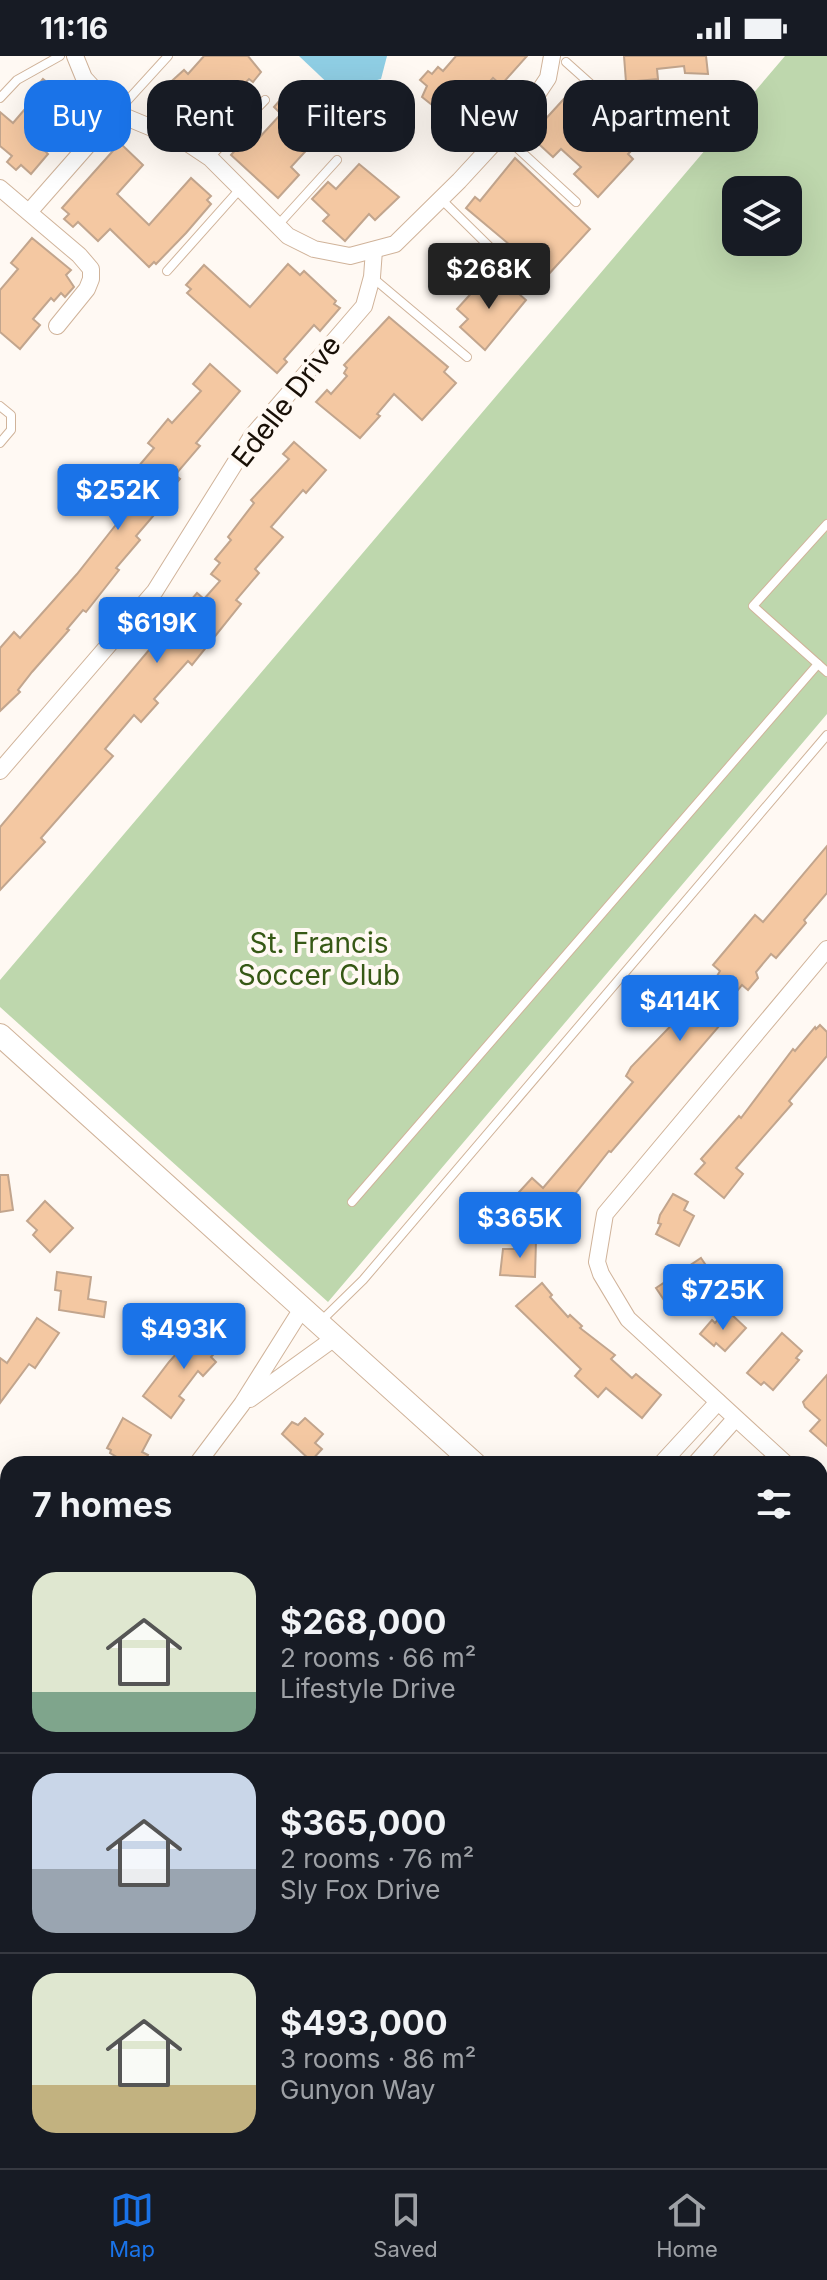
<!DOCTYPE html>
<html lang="en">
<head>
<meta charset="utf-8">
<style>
  :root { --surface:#171b24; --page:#20242c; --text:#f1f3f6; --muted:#9ea1a6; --line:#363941; --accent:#1a73e8 }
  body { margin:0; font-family:Inter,sans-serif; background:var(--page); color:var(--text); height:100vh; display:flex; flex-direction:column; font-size:30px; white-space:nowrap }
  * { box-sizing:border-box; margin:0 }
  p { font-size:26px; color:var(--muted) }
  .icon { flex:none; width:44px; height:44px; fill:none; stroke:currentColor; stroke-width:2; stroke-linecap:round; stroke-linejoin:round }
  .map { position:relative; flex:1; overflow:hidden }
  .side { position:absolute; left:0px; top:1400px; width:828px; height:712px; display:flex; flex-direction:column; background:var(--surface); border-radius:24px 24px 0 0; box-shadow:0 8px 32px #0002 }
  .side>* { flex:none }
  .banner { position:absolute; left:24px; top:24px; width:780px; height:72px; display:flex; gap:16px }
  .controls { position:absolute; left:722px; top:120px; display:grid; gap:16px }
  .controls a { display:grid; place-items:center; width:80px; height:80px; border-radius:16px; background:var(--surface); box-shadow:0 8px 32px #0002; font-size:40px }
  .price { position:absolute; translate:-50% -68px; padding:0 18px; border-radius:8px; background:var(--accent); color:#fff; font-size:26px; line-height:52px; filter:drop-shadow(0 2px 4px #0008) }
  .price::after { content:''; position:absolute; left:50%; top:48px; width:24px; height:18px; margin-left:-12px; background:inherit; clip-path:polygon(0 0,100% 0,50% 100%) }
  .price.on { background:#222; color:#fff }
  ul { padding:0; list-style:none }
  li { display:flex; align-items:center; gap:24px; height:200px; padding:0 32px }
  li+li { border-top:2px solid var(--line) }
  li span { display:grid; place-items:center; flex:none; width:224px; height:160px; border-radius:24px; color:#555 }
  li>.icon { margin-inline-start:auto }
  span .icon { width:96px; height:96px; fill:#fffc; stroke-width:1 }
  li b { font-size:34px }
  h2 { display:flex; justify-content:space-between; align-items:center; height:96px; padding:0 32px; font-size:34px }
  .pill { padding:0 28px; border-radius:24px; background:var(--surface); box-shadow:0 8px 32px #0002; font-size:28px; line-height:72px }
  .pill.on { background:var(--accent); color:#fff }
  .status { display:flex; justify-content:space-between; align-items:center; height:56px; padding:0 40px; background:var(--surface); direction:ltr }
  .status svg { height:22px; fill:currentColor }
  .dock { display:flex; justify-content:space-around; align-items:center; height:112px; border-top:2px solid var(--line); background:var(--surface); font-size:22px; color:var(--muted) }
  .dock a { display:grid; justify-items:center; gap:4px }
  .dock .on { color:var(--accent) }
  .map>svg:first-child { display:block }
  .green { fill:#bed7ad; fill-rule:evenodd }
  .water { fill:#8fcee4 }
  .building { fill:#f4c8a2; stroke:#c2a58d; stroke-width:2 }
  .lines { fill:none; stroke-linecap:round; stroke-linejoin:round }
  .lane-casing { stroke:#d0b39a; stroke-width:10 }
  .street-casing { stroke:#d0b39a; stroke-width:18 }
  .secondary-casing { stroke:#d0b39a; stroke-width:24 }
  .lane { stroke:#fff; stroke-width:8 }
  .street { stroke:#fff; stroke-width:16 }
  .secondary { stroke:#fff; stroke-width:22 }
  .labels { text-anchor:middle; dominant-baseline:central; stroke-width:8; stroke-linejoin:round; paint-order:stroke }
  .street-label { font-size:28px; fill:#180f06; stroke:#fff9f3 }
  .park-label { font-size:28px; fill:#365815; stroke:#fff9f3 }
</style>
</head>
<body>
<div class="status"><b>11:16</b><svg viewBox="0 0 49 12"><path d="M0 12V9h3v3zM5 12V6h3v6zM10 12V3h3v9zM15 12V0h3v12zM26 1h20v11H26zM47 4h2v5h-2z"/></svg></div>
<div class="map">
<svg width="827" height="2112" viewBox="0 0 827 2112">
  <rect width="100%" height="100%" fill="#fff9f3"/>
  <!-- green -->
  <path class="green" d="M785,0H827V658L328,1246L0,951V924ZM736,134H788V186H736Z"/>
  <!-- water -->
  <polygon class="water" points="299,0 387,0 381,23 336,35"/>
  <!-- building -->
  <g class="building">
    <polygon points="204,0 248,0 261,16 253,26 249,23 242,30 238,26 220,47 228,54 206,77 168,45 173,40 164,32 184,14 188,18"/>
    <polygon points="456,0 527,0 501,29 493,22 474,43 481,49 461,72 422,41 427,30 420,24 428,15 432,18 438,11 443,15"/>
    <polygon points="624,0 706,0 708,18 685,17 684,10 657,13 658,23 626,26"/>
    <polygon points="43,23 55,33 59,28 69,36 64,41 83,57 74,67 80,72 71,82 63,74 45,95 48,98 31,118 21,109 16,114 7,106 12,100 0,90 0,56 13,67 31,46 27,42"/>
    <polygon points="294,28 341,70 320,94 313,87 291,111 299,119 278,142 231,99 251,76 258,83 281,58 274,51"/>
    <polygon points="573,33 596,53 589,61 609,80 613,75 620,81 623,77 633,87 628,93 630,96 628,98 633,103 598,141 574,118 581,111 561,93 553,101 530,80"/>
    <polygon points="120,87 143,109 117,138 149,169 191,122 211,140 207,144 211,148 186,177 156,208 154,206 149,211 110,173 98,185 78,166 73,171 64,163 69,158 62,152"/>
    <polygon points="515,102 590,173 547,220 466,152 475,141 480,145"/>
    <polygon points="359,108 399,141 375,164 369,158 345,185 323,165 329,159 312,143 328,126 336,133"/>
    <polygon points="32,182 71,214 66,219 74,231 65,241 61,237 54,245 51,242 33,263 40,269 20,293 0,276 0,234 18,213 11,207"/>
    <polygon points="288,208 300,219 304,215 336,245 334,248 340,252 320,275 314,269 284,303 287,306 277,317 187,237 191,233 186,229 204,209 250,251"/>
    <polygon points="486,221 497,230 503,224 526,244 485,294 460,271 468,263 457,253"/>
    <polygon points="389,261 448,311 444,316 456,327 422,364 394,338 377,358 380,360 360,382 316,346 327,334 331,338 347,320 344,317 347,312 344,309"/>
    <polygon points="210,308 240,335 196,387 200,390 175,419 180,423 157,450 160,452 136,480 140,484 116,512 119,514 86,556 83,554 67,573 69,574 32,616 18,634 20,636 0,655 0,592 14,576 20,582 77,518 122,461 117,457 142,428 138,424 145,417 138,411 154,392 148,387 168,363 172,367 201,335 193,328"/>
    <polygon points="294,386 326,414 306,437 303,434 271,471 283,481 255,513 259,517 236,544 241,548 192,609 188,605 154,643 158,647 141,666 134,659 105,693 113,700 41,782 45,786 0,834 0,771 197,537 204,543 220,525 211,518 220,507 215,503 231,484 228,481 254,447 251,444 289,403 283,398"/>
    <polygon points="827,790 827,837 804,864 806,867 776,902 771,898 756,916 758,922 748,934 742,929 726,949 732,955 611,1096 609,1095 571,1143 541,1174 510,1146 532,1122 543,1132 633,1026 626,1020 631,1011 714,925 720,915 713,909 755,859 763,866"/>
    <polygon points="820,969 827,976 827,1000 789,1045 792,1048 736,1112 743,1118 724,1142 695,1118 705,1107 701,1103 739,1060 741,1062 793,993 795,995 815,971 816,973"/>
    <polygon points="0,1119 8,1119 13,1154 0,1156"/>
    <polygon points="673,1138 688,1146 684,1154 694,1160 679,1190 656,1178 661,1168 658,1167 660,1159"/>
    <polygon points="45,1145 73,1172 50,1196 33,1179 37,1174 27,1165"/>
    <polygon points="518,1184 536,1184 535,1221 500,1219 503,1193 517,1193"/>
    <polygon points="701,1202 720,1230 688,1251 679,1238 666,1247 656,1232"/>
    <polygon points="57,1216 91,1221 88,1243 106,1246 104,1261 59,1254 61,1235 55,1234"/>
    <polygon points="542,1227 552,1239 550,1241 568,1261 570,1259 582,1270 580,1272 615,1299 611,1303 632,1322 636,1318 661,1339 642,1362 606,1332 598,1341 575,1320 581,1313 516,1250"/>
    <polygon points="723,1258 728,1263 732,1259 746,1272 725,1295 716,1287 714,1290 700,1278 712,1264 715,1267"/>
    <polygon points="37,1262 59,1277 35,1312 29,1308 0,1347 0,1302 7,1307"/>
    <polygon points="203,1268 224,1287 211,1301 216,1306 203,1320 198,1315 179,1340 184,1344 171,1362 143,1340 169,1306"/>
    <polygon points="782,1277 802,1295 796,1302 799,1304 773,1334 764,1326 761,1329 747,1317"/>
    <polygon points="827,1319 827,1390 810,1375 820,1364 805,1351 803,1346"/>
    <polygon points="123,1362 151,1379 142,1396 148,1399 143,1408 129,1408 110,1397 111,1394 107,1392"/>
    <polygon points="305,1362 323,1378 315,1387 322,1393 311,1405 282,1378 292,1366 298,1369"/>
  </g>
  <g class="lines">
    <defs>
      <g id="lane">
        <polyline points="566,6 613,48 671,39"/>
        <polyline points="0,42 17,24 60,0"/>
        <polyline points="116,57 168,0"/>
        <polyline points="502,78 576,146"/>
        <polyline points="210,101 265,44"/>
        <polyline points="441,143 505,206"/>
        <polyline points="278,169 337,104"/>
        <polyline points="167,215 240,133"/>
        <polyline points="373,222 467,301"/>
        <polyline points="0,350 11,359 11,374 0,387"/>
        <polyline points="827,468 753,550 827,616"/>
        <polyline points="352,1146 818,608"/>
        <polyline points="320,1266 363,1224 827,679"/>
      </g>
      <g id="street">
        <polyline points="75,0 84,22 116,57 186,86 210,102 288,180 314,193 350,200 395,188 459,125 532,46 548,22 552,0"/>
        <polyline points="0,132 79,199 91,213 91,223 87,233 57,270"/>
        <polyline points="29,156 116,57"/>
        <polyline points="0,715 155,535 252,380 364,250 372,221 374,194"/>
        <polyline points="250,1343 336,1281"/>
        <polyline points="197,1408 242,1348 303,1251"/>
        <polyline points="661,1408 718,1346"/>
        <polyline points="695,1408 735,1363"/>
        <polyline points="786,1408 628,1263 601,1218 597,1206 605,1158 827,893"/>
        <polyline points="820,1438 827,1445"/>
        <polyline points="0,1561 8,1564"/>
        <polyline points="0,1884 8,1864"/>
      </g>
      <g id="secondary">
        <polyline points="0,979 475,1408"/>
        <polyline points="820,1722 827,1728"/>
      </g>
    </defs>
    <!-- lane casing -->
    <use href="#lane" class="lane-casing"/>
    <!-- street casing -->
    <use href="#street" class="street-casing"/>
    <!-- secondary casing -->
    <use href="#secondary" class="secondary-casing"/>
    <!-- lane -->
    <use href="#lane" class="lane"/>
    <!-- street -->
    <use href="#street" class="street"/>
    <!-- secondary -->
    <use href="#secondary" class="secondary"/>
  </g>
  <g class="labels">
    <!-- street labels -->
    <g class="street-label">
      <text transform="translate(286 345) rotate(-52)">Edelle Drive</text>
    </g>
    <!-- park labels -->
    <g class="park-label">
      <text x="319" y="887">St. Francis<tspan x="319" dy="32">Soccer Club</tspan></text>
    </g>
  </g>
</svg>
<div class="controls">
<a><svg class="icon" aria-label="layers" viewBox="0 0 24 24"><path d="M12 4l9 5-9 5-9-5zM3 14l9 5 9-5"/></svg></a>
</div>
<b class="price on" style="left:489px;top:255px">$268K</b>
<b class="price" style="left:118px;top:476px">$252K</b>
<b class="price" style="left:157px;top:609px">$619K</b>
<b class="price" style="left:680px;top:987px">$414K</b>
<b class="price" style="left:520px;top:1204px">$365K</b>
<b class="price" style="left:723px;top:1276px">$725K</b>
<b class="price" style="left:184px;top:1315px">$493K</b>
<div class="banner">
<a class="pill on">Buy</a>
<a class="pill">Rent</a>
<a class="pill">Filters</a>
<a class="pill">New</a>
<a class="pill">Apartment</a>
</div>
<section class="side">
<h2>7 homes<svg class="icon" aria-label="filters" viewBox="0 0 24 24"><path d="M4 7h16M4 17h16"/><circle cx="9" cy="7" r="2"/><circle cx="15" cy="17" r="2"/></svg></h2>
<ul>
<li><span style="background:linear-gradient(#dfe7d0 75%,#7fa58c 0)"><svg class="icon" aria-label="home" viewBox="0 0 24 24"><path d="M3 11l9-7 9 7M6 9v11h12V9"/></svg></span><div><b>$268,000</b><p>2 rooms · 66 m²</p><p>Lifestyle Drive</p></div></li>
<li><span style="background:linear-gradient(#c9d6e8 60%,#9aa5b1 0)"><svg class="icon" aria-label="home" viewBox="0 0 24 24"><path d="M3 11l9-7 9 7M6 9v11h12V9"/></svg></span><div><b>$365,000</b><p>2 rooms · 76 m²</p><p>Sly Fox Drive</p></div></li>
<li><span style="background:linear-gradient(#dfe7d0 70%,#c2b280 0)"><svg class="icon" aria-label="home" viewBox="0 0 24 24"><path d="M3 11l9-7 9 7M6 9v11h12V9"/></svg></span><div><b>$493,000</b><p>3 rooms · 86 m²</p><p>Gunyon Way</p></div></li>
</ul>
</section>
</div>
<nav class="dock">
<a class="on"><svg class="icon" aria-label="map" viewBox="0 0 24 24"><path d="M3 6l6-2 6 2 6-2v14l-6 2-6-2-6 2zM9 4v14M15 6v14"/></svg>Map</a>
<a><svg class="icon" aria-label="saved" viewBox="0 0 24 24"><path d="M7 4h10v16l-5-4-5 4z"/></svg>Saved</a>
<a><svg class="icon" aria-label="home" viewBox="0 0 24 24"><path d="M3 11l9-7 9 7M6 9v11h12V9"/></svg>Home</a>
</nav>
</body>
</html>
